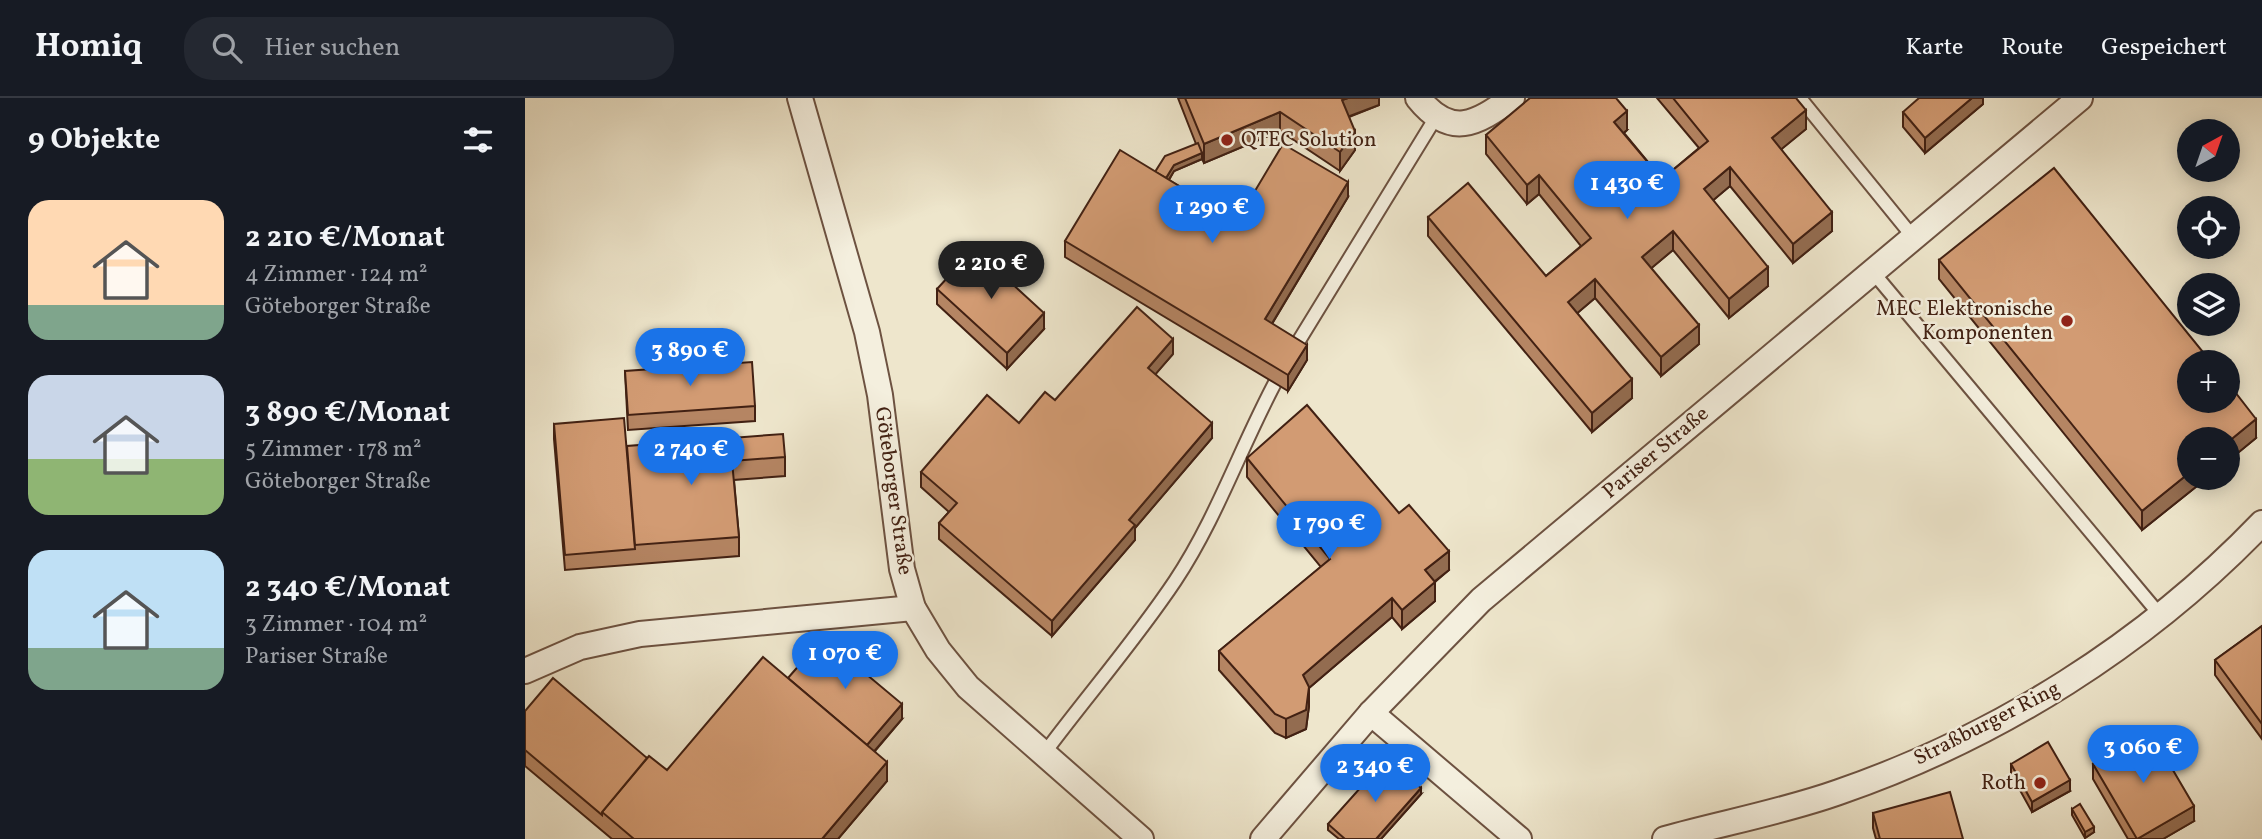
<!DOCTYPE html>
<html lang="de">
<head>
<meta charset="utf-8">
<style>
  :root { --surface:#171b24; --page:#242831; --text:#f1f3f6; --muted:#9ea1a6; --line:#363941; --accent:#1a73e8 }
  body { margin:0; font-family:Vollkorn,serif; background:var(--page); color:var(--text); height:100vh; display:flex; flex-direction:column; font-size:26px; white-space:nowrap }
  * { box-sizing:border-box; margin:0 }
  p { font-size:23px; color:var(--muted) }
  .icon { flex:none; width:38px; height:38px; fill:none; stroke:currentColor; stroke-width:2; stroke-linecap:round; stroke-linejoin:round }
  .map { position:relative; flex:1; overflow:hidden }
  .sheet { display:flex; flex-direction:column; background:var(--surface); width:525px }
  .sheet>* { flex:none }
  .needle { width:46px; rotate:40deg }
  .controls { position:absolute; left:1652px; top:21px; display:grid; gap:14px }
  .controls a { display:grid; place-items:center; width:63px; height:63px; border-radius:50%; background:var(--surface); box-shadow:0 4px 18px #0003; font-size:35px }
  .price { position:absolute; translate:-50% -60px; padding:0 16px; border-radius:24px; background:var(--accent); color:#fff; font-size:23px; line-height:46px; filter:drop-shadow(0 2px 4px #0008) }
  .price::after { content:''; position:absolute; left:50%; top:42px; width:21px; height:16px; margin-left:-10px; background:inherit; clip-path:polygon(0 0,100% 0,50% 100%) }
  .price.selected { background:#222; color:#fff }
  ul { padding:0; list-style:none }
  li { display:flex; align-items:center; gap:21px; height:175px; padding:0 28px }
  li span { display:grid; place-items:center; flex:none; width:196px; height:140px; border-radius:21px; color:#555 }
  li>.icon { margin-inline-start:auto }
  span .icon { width:84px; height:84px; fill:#fffc; stroke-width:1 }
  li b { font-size:30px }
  h2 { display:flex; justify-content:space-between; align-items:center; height:84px; padding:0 28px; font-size:30px }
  header { display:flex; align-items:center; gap:42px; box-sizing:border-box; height:98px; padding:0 35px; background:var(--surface); border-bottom:2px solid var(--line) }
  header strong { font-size:33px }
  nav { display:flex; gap:38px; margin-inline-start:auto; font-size:24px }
  .search { width:490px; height:63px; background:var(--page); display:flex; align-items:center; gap:18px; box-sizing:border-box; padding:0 24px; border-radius:28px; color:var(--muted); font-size:26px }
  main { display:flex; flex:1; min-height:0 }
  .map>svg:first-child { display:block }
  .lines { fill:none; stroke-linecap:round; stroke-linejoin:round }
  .lane-casing { stroke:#6d5241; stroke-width:16 }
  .street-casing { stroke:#6d5241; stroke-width:28 }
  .lane { stroke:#f4efde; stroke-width:12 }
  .street { stroke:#f4efde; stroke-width:24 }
  .wall { fill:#b58563; stroke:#422113; stroke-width:2 }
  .shaded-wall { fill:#936c50; stroke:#422113; stroke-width:2 }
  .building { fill:#d29b73; stroke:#422113; stroke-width:2 }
  .poi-dot { fill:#8f2418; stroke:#f4efde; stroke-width:2.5 }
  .labels { text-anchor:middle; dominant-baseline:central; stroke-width:5; stroke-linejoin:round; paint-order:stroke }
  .poi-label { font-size:21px; fill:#422113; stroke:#f4efde; text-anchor:end }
  .street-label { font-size:21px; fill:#422113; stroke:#f4efde }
</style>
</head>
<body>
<header>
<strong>Homiq</strong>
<div class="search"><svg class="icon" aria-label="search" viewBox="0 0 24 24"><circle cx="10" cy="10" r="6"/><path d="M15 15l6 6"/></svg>Hier suchen</div>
<nav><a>Karte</a><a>Route</a><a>Gespeichert</a></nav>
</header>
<main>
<section class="sheet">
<h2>9 Objekte<svg class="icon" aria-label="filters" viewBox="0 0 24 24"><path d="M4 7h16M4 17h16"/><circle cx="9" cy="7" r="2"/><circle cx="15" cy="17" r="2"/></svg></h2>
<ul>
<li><span style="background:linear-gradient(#ffd9b3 75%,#7fa58c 0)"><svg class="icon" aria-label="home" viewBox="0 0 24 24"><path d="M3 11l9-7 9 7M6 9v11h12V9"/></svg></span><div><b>2 210 €/Monat</b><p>4 Zimmer · 124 m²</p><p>Göteborger Straße</p></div></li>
<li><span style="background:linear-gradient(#c9d6e8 60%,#8fb573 0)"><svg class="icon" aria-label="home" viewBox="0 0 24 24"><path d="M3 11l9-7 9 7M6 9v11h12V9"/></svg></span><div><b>3 890 €/Monat</b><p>5 Zimmer · 178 m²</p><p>Göteborger Straße</p></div></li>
<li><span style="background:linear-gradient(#bfe0f5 70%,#7fa58c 0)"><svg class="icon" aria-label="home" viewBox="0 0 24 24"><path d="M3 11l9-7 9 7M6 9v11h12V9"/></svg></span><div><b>2 340 €/Monat</b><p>3 Zimmer · 104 m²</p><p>Pariser Straße</p></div></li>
</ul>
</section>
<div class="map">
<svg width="1737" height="741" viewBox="0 0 1737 741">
  <rect width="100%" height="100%" fill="#eee6cc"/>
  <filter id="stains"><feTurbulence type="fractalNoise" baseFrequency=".00286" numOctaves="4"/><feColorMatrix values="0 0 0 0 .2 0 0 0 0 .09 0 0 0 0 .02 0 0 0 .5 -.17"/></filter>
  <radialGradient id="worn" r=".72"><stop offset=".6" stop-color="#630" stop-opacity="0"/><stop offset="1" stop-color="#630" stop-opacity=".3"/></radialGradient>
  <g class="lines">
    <defs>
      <g id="lane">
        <polyline points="1275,0 1388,139"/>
        <polyline points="1347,173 1635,517"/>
        <polyline points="767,254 911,19"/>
        <path d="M518,657C561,599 610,543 650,483C694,417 719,339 758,270"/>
      </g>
      <g id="street">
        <polyline points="275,0 342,234 355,297 377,471 388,510 413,552 443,589 616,741"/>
        <path d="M893,0C926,41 951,26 987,0"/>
        <polyline points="0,573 55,549 115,536 388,510"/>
        <polyline points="846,615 994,741"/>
        <polyline points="738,741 846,615 956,502 1555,0"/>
        <path d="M1140,741C1197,725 1258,714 1314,694C1473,639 1621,546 1737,425"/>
      </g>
    </defs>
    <!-- lane casing -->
    <use href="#lane" class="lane-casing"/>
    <!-- street casing -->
    <use href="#street" class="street-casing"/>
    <!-- lane -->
    <use href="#lane" class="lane"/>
    <!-- street -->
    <use href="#street" class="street"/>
  </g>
  <!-- wall -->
  <g class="wall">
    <polygon points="653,0 854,0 854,7 824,19 830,52 815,73 755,33 679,65 677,61 649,73 644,82 712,123 823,99 747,226 782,262 763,293 540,159 540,143 630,74 671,46"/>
    <polygon points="1132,0 1271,0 1281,31 1256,51 1307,133 1268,165 1205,88 1188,102 1243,188 1204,220 1148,152 1126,170 1174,246 1136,278 1070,200 1052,215 1107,300 1067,334 903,138 903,119 1021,178 1056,148 1014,96 1002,106 961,56 961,37 1102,32 1099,35 1137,81 1174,50"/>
    <polygon points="1458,0 1458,6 1400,55 1378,29 1378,14"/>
    <polygon points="1414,162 1731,340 1703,363 1703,341 1664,380 1682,380 1617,432 1414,181"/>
    <polygon points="412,191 519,231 482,271 412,206"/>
    <polygon points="648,256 630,276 687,340 610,430 610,442 527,538 414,441 414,425 424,414 396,389 396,374 494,325 530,302"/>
    <polygon points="100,273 230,308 230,323 103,332"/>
    <polygon points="29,326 102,356 260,359 260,378 209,382 214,439 214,458 40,472 29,341"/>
    <polygon points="722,360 874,415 924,472 910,484 910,503 877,531 867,519 784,590 784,608 781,631 761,640 750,635 694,572 694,553 796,469 722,379"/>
    <polygon points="1737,528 1737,641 1690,577 1690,562"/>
    <polygon points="0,613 122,660 142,672 377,621 350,653 362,683 313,741 87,741 0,668"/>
    <polygon points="1486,666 1545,693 1507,714 1486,676"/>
    <polygon points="1568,666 1669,723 1638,741 1603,741 1568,681"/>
    <polygon points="896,696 856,741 814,741 803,732 803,726"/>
    <polygon points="1547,711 1569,734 1560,740 1547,717"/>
    <polygon points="1348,715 1438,741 1351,741 1348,730"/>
  </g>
  <!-- shaded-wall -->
  <g class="shaded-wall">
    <polygon points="823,0 854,0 854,7 817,21 817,2"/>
    <polygon points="1447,0 1458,0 1458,6 1400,55 1400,40"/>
    <polygon points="1281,12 1281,31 1247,59 1247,40"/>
    <polygon points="1102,13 1102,32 1089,43 1089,24"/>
    <polygon points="755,14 755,33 679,65 679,46"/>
    <polygon points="830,33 830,52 815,73 815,54"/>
    <polygon points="677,55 677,61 649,73 637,93 637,87 649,67"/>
    <polygon points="1205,69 1205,88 1179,110 1179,91"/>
    <polygon points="1014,77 1014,96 1002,106 1002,87"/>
    <polygon points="823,84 823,99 740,237 740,221"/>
    <polygon points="1307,114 1307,133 1268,165 1268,146"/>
    <polygon points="1148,133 1148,152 1117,178 1117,159"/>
    <polygon points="1243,169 1243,188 1204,220 1204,201"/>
    <polygon points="1070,181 1070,200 1043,223 1043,204"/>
    <polygon points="519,215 519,231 482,271 482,255"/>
    <polygon points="1174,227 1174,246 1136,278 1136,259"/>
    <polygon points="648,241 648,256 623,285 623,270"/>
    <polygon points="782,247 782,262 763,293 763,277"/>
    <polygon points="1107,281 1107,300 1067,334 1067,315"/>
    <polygon points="1731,321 1731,340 1703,363 1703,344"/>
    <polygon points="687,325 687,340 610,430 610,442 527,538 527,523 604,422"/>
    <polygon points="1664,375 1664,380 1682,380 1617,432 1617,413"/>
    <polygon points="924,453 924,472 900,491 900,472"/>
    <polygon points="910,484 910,503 877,531 877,512"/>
    <polygon points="867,500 867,519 784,590 784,608 781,631 761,640 761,621 778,577"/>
    <polygon points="377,606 377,621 340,664 340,649"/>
    <polygon points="362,664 362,683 313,741 297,741"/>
    <polygon points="1545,682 1545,693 1507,714 1507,704"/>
    <polygon points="896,690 896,696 856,741 851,741"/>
    <polygon points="1669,708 1669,723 1638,741 1612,741"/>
    <polygon points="1569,729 1569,734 1560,740 1560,734"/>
  </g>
  <!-- building -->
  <g class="building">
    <polygon points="660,0 823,0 817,2 830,33 815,54 755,14 679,46"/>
    <polygon points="1005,0 1091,0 1102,13 1089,24 1137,81 1183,43 1148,0 1271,0 1281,12 1247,40 1307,114 1268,146 1205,69 1179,91 1243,169 1204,201 1148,133 1117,159 1174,227 1136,259 1070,181 1043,204 1107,281 1067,315 903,119 943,85 1021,178 1066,140 1014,77 1002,87 961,37"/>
    <polygon points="1394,0 1447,0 1400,40 1378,14"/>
    <polygon points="673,45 677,55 649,67 641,80 630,74 640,58"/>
    <polygon points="758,46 823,84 740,221 782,247 763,277 540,143 595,52 712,123"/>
    <polygon points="1529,70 1686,264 1664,264 1664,303 1703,303 1703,285 1731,321 1703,344 1703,341 1664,341 1664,375 1617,413 1414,162"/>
    <polygon points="449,151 519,215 482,255 412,191"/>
    <polygon points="612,209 648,241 623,270 687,325 604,422 610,427 527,523 414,425 432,405 396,374 462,297 494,325 520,294 530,302"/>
    <polygon points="227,264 230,308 103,317 100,273"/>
    <polygon points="782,307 874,415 884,407 924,453 900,472 910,484 877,512 867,500 778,577 784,589 781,612 761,621 750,616 694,553 805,461 722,360"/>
    <polygon points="99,320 110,451 40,457 29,326"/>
    <polygon points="258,336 260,359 207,363 214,439 110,447 102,348"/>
    <polygon points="1737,528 1737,626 1690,562"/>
    <polygon points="298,540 377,606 342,647 263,580"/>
    <polygon points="238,559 362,664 297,741 109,741 77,714 124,658 142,672"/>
    <polygon points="28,580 122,660 77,714 77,717 0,652 0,613"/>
    <polygon points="1625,633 1669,708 1612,741 1568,666"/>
    <polygon points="1523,644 1545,682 1507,704 1486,666"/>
    <polygon points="862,660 896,690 851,741 820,741 803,726"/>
    <polygon points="1425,694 1438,741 1355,741 1348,715"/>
    <polygon points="1555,706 1569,729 1560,734 1547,711"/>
  </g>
  <!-- markers -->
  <g class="poi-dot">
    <circle cx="702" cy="42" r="7"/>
    <circle cx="1542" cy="223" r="7"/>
    <circle cx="1515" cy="685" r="7"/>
  </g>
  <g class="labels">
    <!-- poi labels -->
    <g class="poi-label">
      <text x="716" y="42" text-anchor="start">QTEC Solution</text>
      <text x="1528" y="211">MEC Elektronische<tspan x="1528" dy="24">Komponenten</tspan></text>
      <text x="1501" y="685">Roth</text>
    </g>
    <!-- street labels -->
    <g class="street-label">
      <text transform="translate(1131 355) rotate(-40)">Pariser Straße</text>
      <text transform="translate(368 393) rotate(82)">Göteborger Straße</text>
      <text transform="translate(1462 626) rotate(-27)">Straßburger Ring</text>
    </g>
  </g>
  <rect width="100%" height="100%" filter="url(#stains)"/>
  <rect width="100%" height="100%" fill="url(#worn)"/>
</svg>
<div class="controls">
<a><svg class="needle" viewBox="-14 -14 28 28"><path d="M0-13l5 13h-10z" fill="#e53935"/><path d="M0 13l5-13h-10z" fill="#9ea1a6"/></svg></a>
<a><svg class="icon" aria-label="locate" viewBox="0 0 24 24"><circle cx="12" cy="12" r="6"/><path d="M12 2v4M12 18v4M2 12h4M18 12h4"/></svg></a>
<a><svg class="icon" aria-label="layers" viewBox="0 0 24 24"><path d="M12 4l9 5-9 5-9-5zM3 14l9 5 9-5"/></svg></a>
<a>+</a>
<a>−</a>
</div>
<b class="price" style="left:1102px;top:123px">1 430 €</b>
<b class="price" style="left:687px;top:147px">1 290 €</b>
<b class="price selected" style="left:466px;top:203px">2 210 €</b>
<b class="price" style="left:165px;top:290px">3 890 €</b>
<b class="price" style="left:166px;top:389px">2 740 €</b>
<b class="price" style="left:804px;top:463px">1 790 €</b>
<b class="price" style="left:320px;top:593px">1 070 €</b>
<b class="price" style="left:1618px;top:687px">3 060 €</b>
<b class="price" style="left:850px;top:706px">2 340 €</b>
</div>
</main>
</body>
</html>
